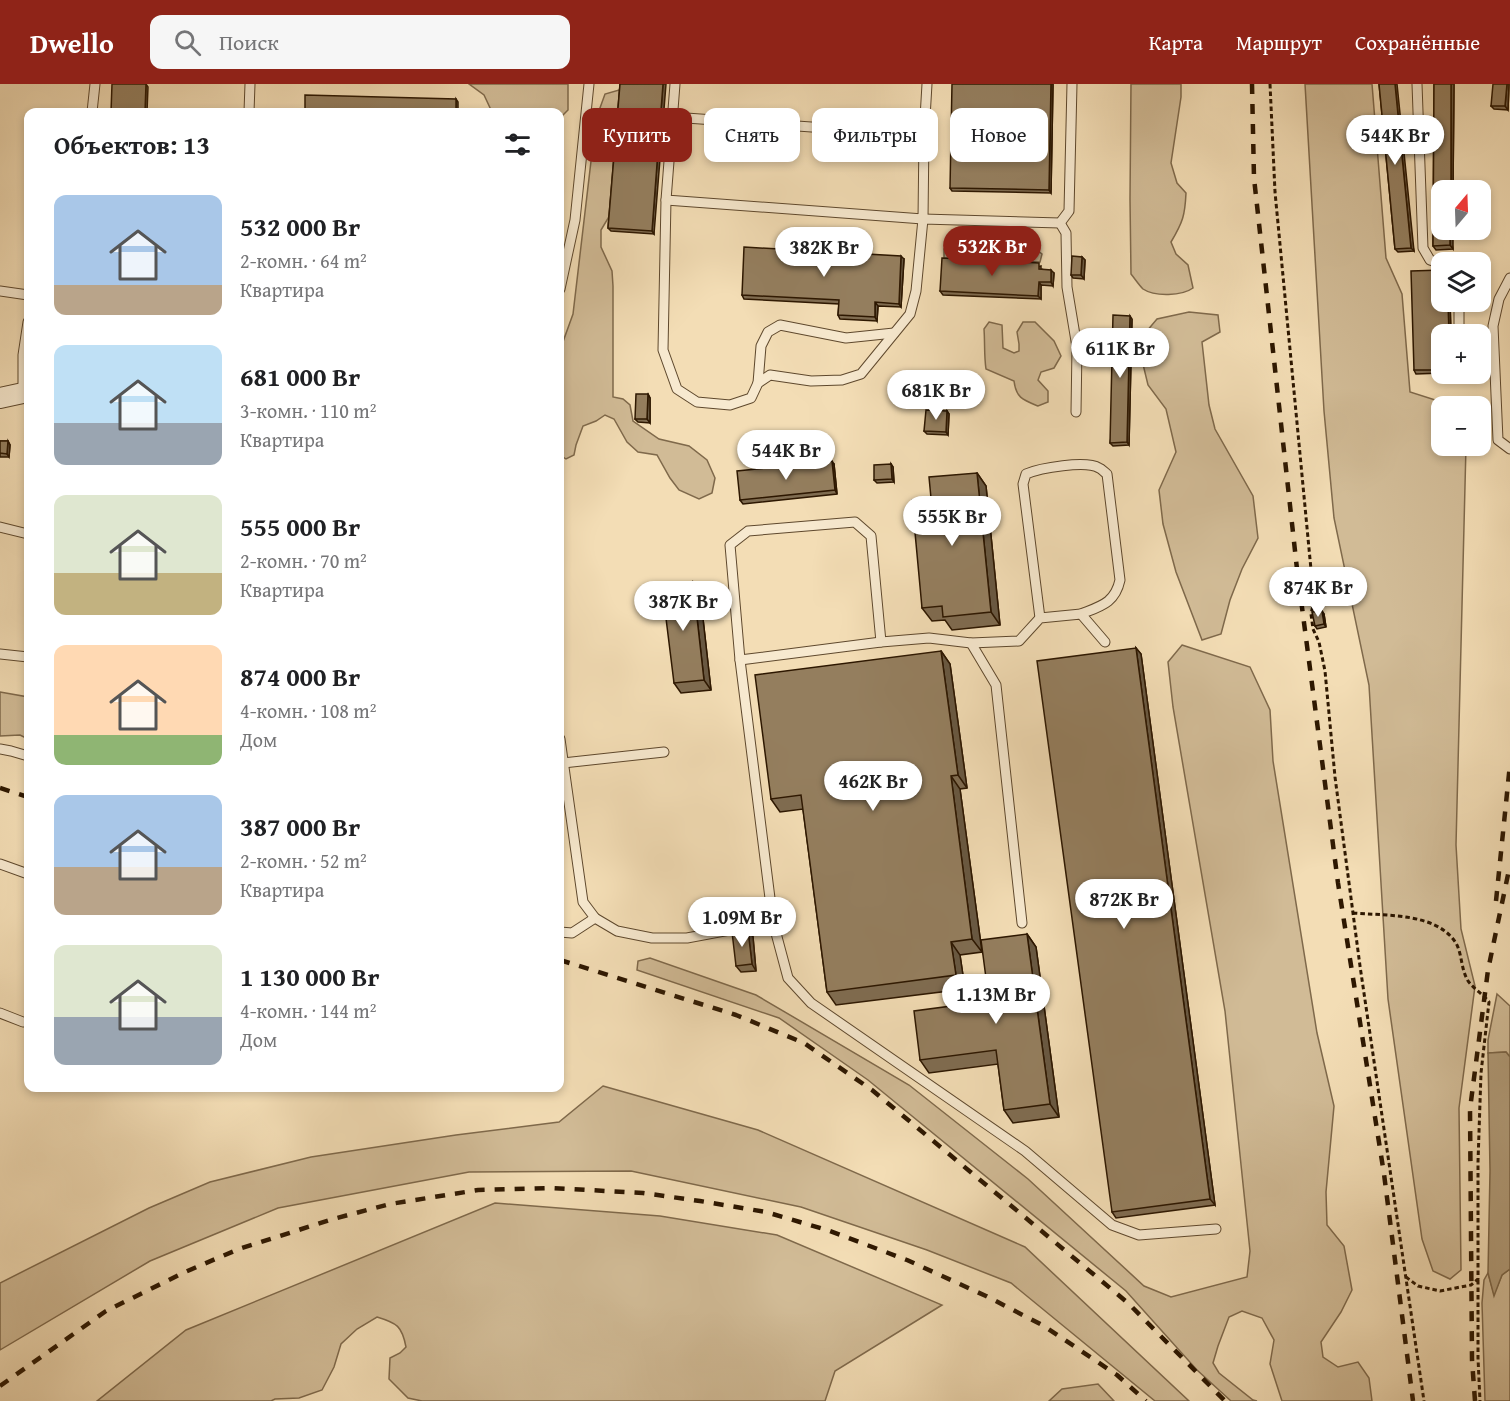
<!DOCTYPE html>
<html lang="ru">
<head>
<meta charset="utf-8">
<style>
  :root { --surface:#fff; --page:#f6f6f6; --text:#202124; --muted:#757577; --accent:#8f2418 }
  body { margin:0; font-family:"Gentium Book Plus",serif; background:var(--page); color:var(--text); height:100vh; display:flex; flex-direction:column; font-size:22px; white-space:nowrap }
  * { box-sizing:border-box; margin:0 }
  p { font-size:20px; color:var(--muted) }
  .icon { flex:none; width:33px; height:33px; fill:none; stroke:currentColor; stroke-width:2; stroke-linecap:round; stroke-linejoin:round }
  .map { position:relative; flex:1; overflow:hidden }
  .details { position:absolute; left:24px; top:24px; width:540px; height:984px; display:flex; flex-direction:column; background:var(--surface); border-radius:12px; box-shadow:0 3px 9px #0003 }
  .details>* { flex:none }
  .guide { position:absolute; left:582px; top:24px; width:570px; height:54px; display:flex; gap:12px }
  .needle { width:39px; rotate:19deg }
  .controls { position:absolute; left:1431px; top:96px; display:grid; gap:12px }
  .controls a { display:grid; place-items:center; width:60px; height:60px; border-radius:12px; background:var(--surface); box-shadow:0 3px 9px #0003; font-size:30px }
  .price { position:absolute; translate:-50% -51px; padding:0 14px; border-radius:21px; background:#fff; color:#222; font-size:20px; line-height:39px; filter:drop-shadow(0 2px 3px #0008) }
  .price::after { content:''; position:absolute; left:50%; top:36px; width:18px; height:14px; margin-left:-9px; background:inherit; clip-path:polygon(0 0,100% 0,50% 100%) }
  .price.on { background:var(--accent); color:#fff }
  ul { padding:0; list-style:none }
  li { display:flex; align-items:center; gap:18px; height:150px; padding:0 30px }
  li span { display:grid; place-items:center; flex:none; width:168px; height:120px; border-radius:12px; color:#555 }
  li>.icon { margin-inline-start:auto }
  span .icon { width:72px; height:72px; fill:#fffc; stroke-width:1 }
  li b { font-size:26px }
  h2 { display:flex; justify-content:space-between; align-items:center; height:72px; padding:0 30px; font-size:26px }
  .pill { padding:0 21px; border-radius:12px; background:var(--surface); box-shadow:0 3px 9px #0003; font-size:21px; line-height:54px }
  .pill.on { background:var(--accent); color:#fff }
  header { display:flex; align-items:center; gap:36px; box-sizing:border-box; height:84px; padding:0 30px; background:var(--accent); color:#fff }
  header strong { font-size:28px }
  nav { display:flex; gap:33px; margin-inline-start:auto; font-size:21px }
  .search { width:420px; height:54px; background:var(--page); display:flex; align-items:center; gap:15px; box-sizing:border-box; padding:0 21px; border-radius:12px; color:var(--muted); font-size:22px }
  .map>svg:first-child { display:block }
  .green { fill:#d1bb96; stroke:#7f694b; stroke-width:1.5 }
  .water { fill:#b09a77; stroke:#7c6647; stroke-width:1.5 }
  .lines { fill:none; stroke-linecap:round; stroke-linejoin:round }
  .lane-casing { stroke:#5e482d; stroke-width:11 }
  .street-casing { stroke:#5e482d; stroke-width:22 }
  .path { stroke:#2d1700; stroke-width:3; stroke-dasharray:4.5 3; stroke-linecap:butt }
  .lane { stroke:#f7e9cf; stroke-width:9 }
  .street { stroke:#f7e9cf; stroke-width:20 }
  .rail { stroke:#2d1700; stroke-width:4.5; stroke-dasharray:10 10; stroke-linecap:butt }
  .wall { fill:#7f6c51; stroke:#2d1700; stroke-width:1.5 }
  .shaded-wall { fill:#685842; stroke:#2d1700; stroke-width:1.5 }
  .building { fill:#947e5e; stroke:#2d1700; stroke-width:1.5 }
</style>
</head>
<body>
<header>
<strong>Dwello</strong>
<div class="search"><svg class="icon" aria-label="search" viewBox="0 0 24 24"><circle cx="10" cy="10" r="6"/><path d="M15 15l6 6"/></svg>Поиск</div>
<nav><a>Карта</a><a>Маршрут</a><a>Сохранённые</a></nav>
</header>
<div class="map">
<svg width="1510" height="1317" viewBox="0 0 1510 1317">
  <rect width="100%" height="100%" fill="#f3ddb5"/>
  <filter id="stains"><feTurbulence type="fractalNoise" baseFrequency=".00333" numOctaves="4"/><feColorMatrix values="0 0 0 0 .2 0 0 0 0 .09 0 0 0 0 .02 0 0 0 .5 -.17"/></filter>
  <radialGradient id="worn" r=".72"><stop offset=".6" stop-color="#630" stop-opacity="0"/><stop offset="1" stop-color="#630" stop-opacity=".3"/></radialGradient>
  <!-- green -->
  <g class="green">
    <polygon points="469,0 568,0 568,26 560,34 560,28 492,28 484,11"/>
    <path d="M1131,0H1181V13L1171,79L1177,99L1186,109C1185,131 1183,138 1171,158L1176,170L1188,181L1193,204C1182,212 1155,213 1143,205C1139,201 1135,195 1131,190L1130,115Z"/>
    <polygon points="1305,0 1372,0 1386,174 1402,210 1410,308 1454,322 1442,322 1442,362 1466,362 1456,761 1461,845 1475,902 1459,1024 1461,1186 1450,1195 1433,1187 1422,1155 1388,915 1369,601 1334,434 1324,327"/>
    <polygon points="626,4 610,131 601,146 601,163 612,187 613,202 613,313 623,315 630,321 633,337 659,355 689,362 707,376 715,394 712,409 699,415 679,406 670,394 657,371 638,368 627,358 614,335 605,331 596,337 583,342 576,361 574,371 566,375 560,371 560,266 573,230 596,35 605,10"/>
    <polygon points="993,160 1033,163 1042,170 1040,178 944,174 944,165 956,161"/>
    <polygon points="1189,228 1218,231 1220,248 1202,258 1209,321 1215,345 1253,412 1258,454 1242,485 1230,516 1221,550 1202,556 1176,488 1163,440 1159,406 1176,368 1166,325 1148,301 1141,272 1146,248 1157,235"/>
    <path d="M989,238L1002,241L1003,264L1014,269L1019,267V260L1017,248L1023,238H1035L1054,257L1061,272L1054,284L1041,288L1038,296L1048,307V318L1038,322C1023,316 1016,314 1014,297L986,285C984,272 985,259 984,245Z"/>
    <polygon points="1182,561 1250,583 1270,626 1273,677 1317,949 1334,1022 1326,1108 1327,1141 1344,1162 1352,1206 1341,1228 1321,1258 1323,1273 1338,1283 1358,1278 1369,1294 1372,1317 1282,1317 1270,1280 1274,1256 1262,1234 1242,1227 1229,1233 1218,1262 1213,1279 1219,1289 1253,1316 1257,1317 1231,1317 1197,1286 1126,1207 868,996 779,934 637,886 638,877 650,874 756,911 909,1001 1028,1095 1144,1202 1171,1213 1247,1193 1250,1167 1225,927 1173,623 1168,578"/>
    <polygon points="0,608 28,613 28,655 20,651 0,652"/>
    <polygon points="1497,910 1510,922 1510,973 1506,968 1488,969 1488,956"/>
    <polygon points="603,1002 758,1046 1025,1163 1189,1317 1155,1317 1011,1199 927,1166 801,1123 631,1087 469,1088 278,1124 150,1177 0,1266 0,1199 149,1124 210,1098 311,1073 456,1051 559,1038"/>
    <path d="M495,1119L660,1132L777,1151L942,1221L835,1287L825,1317H422L408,1314L389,1295L390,1274L400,1269L406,1263C402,1242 397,1239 377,1233L357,1245L341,1260L334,1283L322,1306L299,1314L275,1315L271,1317H97L186,1246Z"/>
    <polygon points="1510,1185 1510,1317 1485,1317 1482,1219 1484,1196 1488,1189 1494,1210 1502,1191"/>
    <polygon points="1098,1300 1114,1317 1049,1317 1062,1305"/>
  </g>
  <!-- water -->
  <polygon class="water" points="1506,968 1510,973 1510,1185 1502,1191 1494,1212 1488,1189 1490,1087 1488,969"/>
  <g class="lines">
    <defs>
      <g id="lane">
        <polyline points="675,0 666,116 923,135 924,51 927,0"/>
        <polyline points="1417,0 1423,164 1430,176 1442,180"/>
        <polyline points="92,28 95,0"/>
        <polyline points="249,28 250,0"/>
        <polyline points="672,33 924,51"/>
        <polyline points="666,116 663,266 677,305 697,318 730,321 751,314 758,299 770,291 811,297 842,296 861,290 910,230 916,207 923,135 1060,139 1069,127 1072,0"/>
        <polyline points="1060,139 1066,149 1067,203 1077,263 1076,328"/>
        <polyline points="1510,194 1499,215 1493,242 1498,356 1510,365"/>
        <polyline points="560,205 575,136 589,0"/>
        <polyline points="0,207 28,211"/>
        <polyline points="1459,218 1459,250"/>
        <polyline points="758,299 761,262 768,248 780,241 846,254 894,249"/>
        <polyline points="23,309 23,271 28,238"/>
        <polyline points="0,443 28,450"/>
        <path d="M1040,534L1023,400L1026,390C1040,384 1086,376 1099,384C1102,385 1104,388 1107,390L1120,496C1115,519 1101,522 1081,530"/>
        <polyline points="881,558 871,452 855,438 748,447 730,461 740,576 773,838 788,894 811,919 1025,1067 1112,1141 1139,1151 1216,1145"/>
        <polyline points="971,559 996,601 1022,839"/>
        <polyline points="0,570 28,573"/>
        <polyline points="740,576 881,558 929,554 971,559 1019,557 1040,534 1081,530 1105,558"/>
        <polyline points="560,655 583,818 595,834 617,847 652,854 687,854 773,838"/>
        <polyline points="0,665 11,667 28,672"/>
        <polyline points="563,679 664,668"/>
        <polyline points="0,780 28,790"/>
        <polyline points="560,848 572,849 595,834"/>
        <polyline points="0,929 23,938 28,938"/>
      </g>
      <polyline id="street" points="0,314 23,309 28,309"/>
    </defs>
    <!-- lane casing -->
    <use href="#lane" class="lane-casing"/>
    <!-- street casing -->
    <use href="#street" class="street-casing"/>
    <!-- path -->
    <g class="path">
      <polyline points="1270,0 1275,108 1314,517 1311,530 1313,545 1319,558 1325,587 1335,693 1360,882 1424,1317"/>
      <path d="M1353,829C1385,832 1436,828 1456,859C1462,870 1461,884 1467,895C1470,902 1483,910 1489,918L1481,989L1478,1078V1195L1471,1201L1440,1207L1418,1202L1406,1193"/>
      <polyline points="1478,1196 1478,1274 1480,1317"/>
    </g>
    <!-- lane -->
    <use href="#lane" class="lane"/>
    <!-- street -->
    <use href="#street" class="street"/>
    <!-- rail -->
    <g class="rail">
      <polyline points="1252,0 1254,94 1297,485 1338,799 1384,1090 1413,1317"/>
      <polyline points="0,704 28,713"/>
      <polyline points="1496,817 1510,680"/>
      <polyline points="560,876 736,931 804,959 872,1006 1128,1219 1225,1317"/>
      <polyline points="0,1302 106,1227 185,1188 239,1165 333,1135 390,1120 478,1106 551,1104 643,1109 700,1117 766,1128 827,1146 907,1176 986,1212 1044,1242 1117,1291 1146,1317"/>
      <polyline points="1475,1317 1472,1276 1470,1025 1488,886 1510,781"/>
    </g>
  </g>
  <!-- wall -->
  <g class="wall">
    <polygon points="620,0 654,150 611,147 608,144"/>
    <polygon points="1053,0 1051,109 952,107 950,104"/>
    <polygon points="1379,0 1414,167 1398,168 1395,165"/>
    <polygon points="1434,0 1454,0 1453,106 1442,106 1453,165 1436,166 1433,162"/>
    <polygon points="1509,0 1508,26 1494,25 1491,22"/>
    <polygon points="1082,173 1085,176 1084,195 1073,194 1071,191"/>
    <polygon points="904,175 901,223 878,222 877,237 840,235 838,231 839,220 744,215 742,211"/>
    <polygon points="1041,182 1041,185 1054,189 1053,202 1041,201 1041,215 943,211 940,207"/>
    <polygon points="1450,218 1451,250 1442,250 1442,289 1416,290 1414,286"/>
    <polygon points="1132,235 1129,361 1113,362 1110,359"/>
    <polygon points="648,310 650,314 650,339 638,338 635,335"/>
    <polygon points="947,327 949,330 948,351 927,350 924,347"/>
    <polygon points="0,357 8,357 10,361 9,373 0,373"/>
    <polygon points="834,380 837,410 743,420 740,416"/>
    <polygon points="891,380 893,383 894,398 877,399 874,396"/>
    <polygon points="977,389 986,402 1000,541 952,546 945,536 932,537 922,524 931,414"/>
    <polygon points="693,498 700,508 711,606 681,609 674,599"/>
    <polygon points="1322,527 1324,530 1326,543 1317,545 1315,542"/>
    <polygon points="1136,564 1141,570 1215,1121 1116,1134 1112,1128"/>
    <polygon points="941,567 950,580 967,704 960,705 982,868 960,871 965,905 836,921 827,908 803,725 780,728 771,715"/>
    <polygon points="1027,850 1036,863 1059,1033 1013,1039 1004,1026 998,980 929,989 920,976 989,917"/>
    <polygon points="753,853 756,887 741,888 736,882"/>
  </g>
  <!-- shaded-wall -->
  <g class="shaded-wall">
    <polygon points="146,0 148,3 147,28 145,28"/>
    <polygon points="663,0 666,0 654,150 652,147"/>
    <polygon points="1051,0 1053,0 1051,109 1049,106"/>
    <polygon points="1395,0 1397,0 1414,167 1411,164"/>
    <polygon points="1451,0 1454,0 1453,106 1451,106"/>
    <polygon points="1507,0 1509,0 1508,26 1505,22"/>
    <polygon points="456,15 458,18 458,28 456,28"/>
    <polygon points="1450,146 1453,146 1453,165 1450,161"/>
    <polygon points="901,172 904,175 901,223 899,220"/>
    <polygon points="1082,173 1085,176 1084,195 1081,191"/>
    <polygon points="1051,186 1054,189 1053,202 1051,198"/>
    <polygon points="1039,198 1041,201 1041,215 1038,212"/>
    <polygon points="875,218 878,222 877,237 875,233"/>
    <polygon points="1448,218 1450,218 1451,250 1449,250"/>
    <polygon points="1130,232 1132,235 1129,361 1127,358"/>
    <polygon points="648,310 650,314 650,339 647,335"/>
    <polygon points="947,327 949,330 948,351 946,348"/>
    <polygon points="8,357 10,361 9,373 7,370"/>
    <polygon points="832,377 834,380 837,410 835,406"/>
    <polygon points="891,380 893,383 894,398 892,395"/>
    <polygon points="977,389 986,402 1000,541 991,528"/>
    <polygon points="693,498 700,508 711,606 704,596"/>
    <polygon points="1322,527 1324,530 1326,543 1324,540"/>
    <polygon points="1136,564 1141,570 1215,1121 1210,1115"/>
    <polygon points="941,567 950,580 967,704 958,691"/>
    <polygon points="951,692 960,705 982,868 972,855"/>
    <polygon points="748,846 753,853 756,887 752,880"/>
    <polygon points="1027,850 1036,863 1059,1033 1050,1020"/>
    <polygon points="951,858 960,871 965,905 956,891"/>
  </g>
  <!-- building -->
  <g class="building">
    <polygon points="112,0 146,0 145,28 111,28"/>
    <polygon points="620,0 663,0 652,147 608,144"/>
    <polygon points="952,0 1051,0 1049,106 950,104"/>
    <polygon points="1379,0 1395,0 1411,164 1395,165"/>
    <polygon points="1434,0 1451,0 1451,106 1442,106 1442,146 1450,146 1450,161 1433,162"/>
    <polygon points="1493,0 1507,0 1505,22 1491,22"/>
    <polygon points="305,11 456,15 456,28 305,28"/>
    <polygon points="744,163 901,172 899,220 875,218 875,233 838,231 839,216 742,211"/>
    <polygon points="1072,172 1082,173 1081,191 1071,191"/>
    <polygon points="942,174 1039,179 1039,185 1051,186 1051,198 1039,198 1038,212 940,207"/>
    <polygon points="1442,186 1442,218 1448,218 1449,250 1442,250 1442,286 1414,286 1411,187"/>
    <polygon points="1113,231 1130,232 1127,358 1110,359"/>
    <polygon points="636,310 648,310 647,335 635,335"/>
    <polygon points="926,326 947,327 946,348 924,347"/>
    <polygon points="0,357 8,357 7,370 0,369"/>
    <polygon points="832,377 835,406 740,416 737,387"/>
    <polygon points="891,380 892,395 874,396 874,381"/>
    <polygon points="977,389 991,528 943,533 942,522 922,524 912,416 931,414 929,393"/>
    <polygon points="693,498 704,596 674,599 662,502"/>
    <polygon points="1322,527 1324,540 1315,542 1312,528"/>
    <polygon points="1136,564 1210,1115 1112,1128 1037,577"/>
    <polygon points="941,567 958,691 951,692 972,855 951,858 956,891 827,908 801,711 771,715 755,591"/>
    <polygon points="748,846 752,880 736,882 732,848"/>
    <polygon points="1027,850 1050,1020 1004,1026 996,966 920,976 914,927 989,917 981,856"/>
  </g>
  <rect width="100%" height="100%" filter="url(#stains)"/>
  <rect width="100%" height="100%" fill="url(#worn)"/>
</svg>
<div class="controls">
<a><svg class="needle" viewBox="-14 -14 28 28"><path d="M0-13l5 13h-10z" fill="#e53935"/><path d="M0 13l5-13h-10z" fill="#757577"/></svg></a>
<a><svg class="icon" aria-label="layers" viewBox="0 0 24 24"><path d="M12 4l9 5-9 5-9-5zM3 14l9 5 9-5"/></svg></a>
<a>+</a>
<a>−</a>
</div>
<b class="price" style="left:1395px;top:82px">544K Br</b>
<b class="price on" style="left:992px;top:193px">532K Br</b>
<b class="price" style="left:824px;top:194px">382K Br</b>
<b class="price" style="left:1120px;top:295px">611K Br</b>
<b class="price" style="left:936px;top:337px">681K Br</b>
<b class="price" style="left:786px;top:397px">544K Br</b>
<b class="price" style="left:952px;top:463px">555K Br</b>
<b class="price" style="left:1318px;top:534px">874K Br</b>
<b class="price" style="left:683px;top:548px">387K Br</b>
<b class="price" style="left:873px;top:728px">462K Br</b>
<b class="price" style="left:1124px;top:846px">872K Br</b>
<b class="price" style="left:742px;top:864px">1.09M Br</b>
<b class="price" style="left:996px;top:941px">1.13M Br</b>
<div class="guide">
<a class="pill on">Купить</a>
<a class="pill">Снять</a>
<a class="pill">Фильтры</a>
<a class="pill">Новое</a>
</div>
<section class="details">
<h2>Объектов: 13<svg class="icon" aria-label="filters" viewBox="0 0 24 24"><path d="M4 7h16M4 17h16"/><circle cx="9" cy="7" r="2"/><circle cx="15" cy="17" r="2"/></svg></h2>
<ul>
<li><span style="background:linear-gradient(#a9c7e8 75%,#b9a48a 0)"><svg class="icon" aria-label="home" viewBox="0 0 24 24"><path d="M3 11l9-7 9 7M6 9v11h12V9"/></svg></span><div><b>532 000 Br</b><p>2-комн. · 64 m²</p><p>Квартира</p></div></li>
<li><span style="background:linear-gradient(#bfe0f5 65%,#9aa5b1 0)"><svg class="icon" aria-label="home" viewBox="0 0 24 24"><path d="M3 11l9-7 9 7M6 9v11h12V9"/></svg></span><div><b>681 000 Br</b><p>3-комн. · 110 m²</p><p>Квартира</p></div></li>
<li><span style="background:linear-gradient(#dfe7d0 65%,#c2b280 0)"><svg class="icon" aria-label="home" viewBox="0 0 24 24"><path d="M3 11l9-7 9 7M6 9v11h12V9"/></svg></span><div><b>555 000 Br</b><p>2-комн. · 70 m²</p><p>Квартира</p></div></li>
<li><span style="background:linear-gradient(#ffd9b3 75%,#8fb573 0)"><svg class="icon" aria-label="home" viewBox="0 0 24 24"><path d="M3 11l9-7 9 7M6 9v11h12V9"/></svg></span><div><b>874 000 Br</b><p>4-комн. · 108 m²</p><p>Дом</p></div></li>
<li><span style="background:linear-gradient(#a9c7e8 60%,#b9a48a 0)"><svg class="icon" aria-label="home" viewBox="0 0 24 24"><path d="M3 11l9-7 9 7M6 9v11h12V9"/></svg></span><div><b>387 000 Br</b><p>2-комн. · 52 m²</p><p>Квартира</p></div></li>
<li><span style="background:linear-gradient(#dfe7d0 60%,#9aa5b1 0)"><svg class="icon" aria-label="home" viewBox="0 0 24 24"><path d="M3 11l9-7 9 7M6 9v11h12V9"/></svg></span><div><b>1 130 000 Br</b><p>4-комн. · 144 m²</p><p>Дом</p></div></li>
</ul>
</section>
</div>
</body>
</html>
